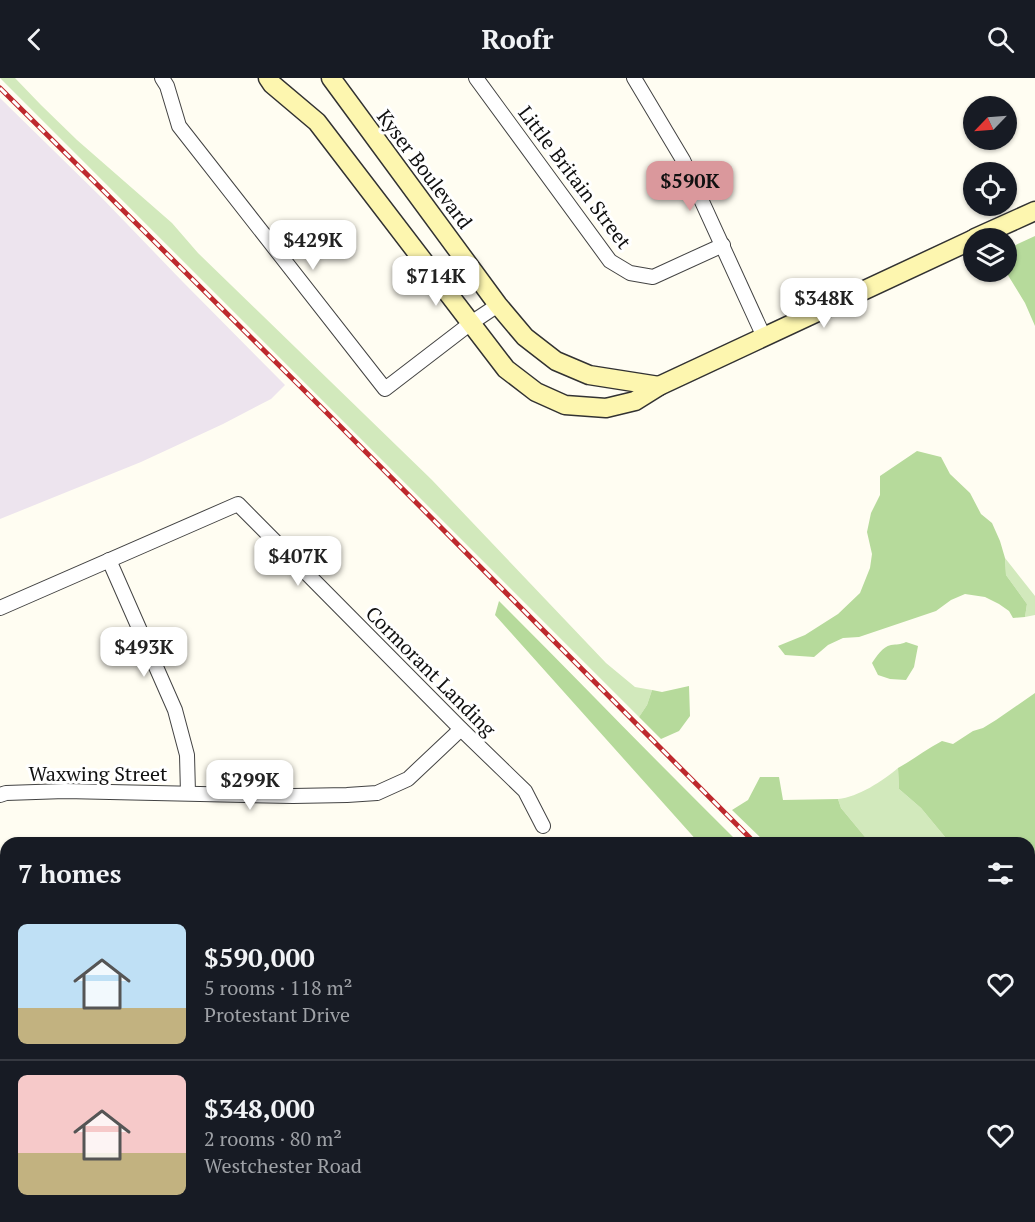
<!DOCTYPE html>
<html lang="en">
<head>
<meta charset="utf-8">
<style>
  :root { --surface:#171b24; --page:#242831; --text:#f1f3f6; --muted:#9ea1a6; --line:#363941; --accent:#da989c }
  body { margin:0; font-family:"PT Serif",serif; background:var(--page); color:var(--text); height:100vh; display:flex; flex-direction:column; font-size:22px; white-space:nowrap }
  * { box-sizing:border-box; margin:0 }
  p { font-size:20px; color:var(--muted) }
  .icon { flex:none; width:33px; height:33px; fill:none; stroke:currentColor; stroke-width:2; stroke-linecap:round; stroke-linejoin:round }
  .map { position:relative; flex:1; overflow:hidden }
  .details { position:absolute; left:0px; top:759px; width:1035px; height:386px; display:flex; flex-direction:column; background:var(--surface); border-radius:18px 18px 0 0; box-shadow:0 2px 4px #0004 }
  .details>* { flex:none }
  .needle { width:39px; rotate:245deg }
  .controls { position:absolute; left:963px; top:18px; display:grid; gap:12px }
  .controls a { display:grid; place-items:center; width:54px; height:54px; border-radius:50%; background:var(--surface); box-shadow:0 2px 4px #0004; font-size:30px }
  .price { position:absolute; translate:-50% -51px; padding:0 14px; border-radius:12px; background:#fff; color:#222; font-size:20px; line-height:39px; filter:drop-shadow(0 2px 3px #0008) }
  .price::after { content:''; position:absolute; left:50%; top:36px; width:18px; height:14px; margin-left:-9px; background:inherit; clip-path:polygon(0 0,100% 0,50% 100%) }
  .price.current { background:var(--accent); color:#111 }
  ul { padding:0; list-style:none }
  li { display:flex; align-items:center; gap:18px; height:150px; padding:0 18px }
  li+li { border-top:2px solid var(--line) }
  li span { display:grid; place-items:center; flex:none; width:168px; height:120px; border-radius:9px; color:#555 }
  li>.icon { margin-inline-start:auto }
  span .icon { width:72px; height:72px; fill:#fffc; stroke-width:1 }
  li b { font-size:26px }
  h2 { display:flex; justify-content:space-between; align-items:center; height:72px; padding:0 18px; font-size:26px }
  header { display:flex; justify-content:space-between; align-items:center; height:78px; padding:0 18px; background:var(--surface); font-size:27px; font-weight:800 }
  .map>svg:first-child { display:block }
  .industrial { fill:#ede4ee }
  .green { fill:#d2e9bc }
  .forest { fill:#b6da9b }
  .pitch { fill:#e4f0ce }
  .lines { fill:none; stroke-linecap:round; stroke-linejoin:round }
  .stream { stroke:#4090cb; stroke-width:3 }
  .street-casing { stroke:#434343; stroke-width:16 }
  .secondary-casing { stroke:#323232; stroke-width:21 }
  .path { stroke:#323232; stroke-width:2; stroke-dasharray:6 3; stroke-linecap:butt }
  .street { stroke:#fff; stroke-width:14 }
  .secondary { stroke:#fdf6af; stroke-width:18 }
  .rail-casing { stroke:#be292d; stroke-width:5 }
  .rail { stroke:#fff; stroke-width:3; stroke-dasharray:9; stroke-linecap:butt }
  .labels { text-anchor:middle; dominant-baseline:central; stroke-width:6; stroke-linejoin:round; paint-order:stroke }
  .street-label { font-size:20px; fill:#101010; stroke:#fff }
</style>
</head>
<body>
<header><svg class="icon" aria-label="back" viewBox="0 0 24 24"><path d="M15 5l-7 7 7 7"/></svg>Roofr<svg class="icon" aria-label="search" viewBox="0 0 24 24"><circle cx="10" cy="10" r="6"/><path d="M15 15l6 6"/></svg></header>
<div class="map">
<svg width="1035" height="1144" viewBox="0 0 1035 1144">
  <rect width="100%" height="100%" fill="#fffdf2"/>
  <!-- industrial -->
  <polygon class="industrial" points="0,20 101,119 182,203 285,307 271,321 223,346 141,384 0,441"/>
  <!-- green -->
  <g class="green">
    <polygon points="0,0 15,0 41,27 77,62 172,145 198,175 432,402 606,585 635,609 652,612 647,627 639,639"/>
    <polygon points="1005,480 1035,518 1035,537 1025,539 1027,526 1006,497"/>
    <path d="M898,690L899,711L921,730L950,765H870L841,730L838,721C858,719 883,703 898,690Z"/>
    <polygon points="1029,847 1035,853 1035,953 1029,947"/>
    <polygon points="1029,1058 1035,1063 1035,1144 356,1144 358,1138 1029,1138"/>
  </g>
  <!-- forest -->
  <g class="forest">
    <polygon points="1035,158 1035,248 1025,225 1006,194 1007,171"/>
    <polygon points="917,373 941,379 950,396 970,415 981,436 992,445 1000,463 1005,480 1006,497 1027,526 1025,539 1013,540 1009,533 999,526 985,519 965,516 951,522 936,533 859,559 843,560 828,567 814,579 785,577 778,568 805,557 838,536 860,515 870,490 872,476 867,454 871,435 880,417 880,398"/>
    <path d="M499,523C579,603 658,685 739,765H699L495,537Z"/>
    <path d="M906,564L918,568L914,589L906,602L890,601L878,597L872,585C877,578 882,569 891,567C897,566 900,567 906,564Z"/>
    <polygon points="689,608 690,638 679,653 661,661 639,639 647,627 652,612 662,614"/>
    <path d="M1035,615V853L1029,847V765H950L921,730L899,711L898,690C913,682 926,671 942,663L953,666L973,653L983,650L996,642Z"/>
    <polygon points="760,699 779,699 783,722 838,721 841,730 870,765 766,765 732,732 748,722"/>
    <polygon points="6,856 6,901 0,902 0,859"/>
    <polygon points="1029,947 1035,953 1035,1031 1029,1025"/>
    <polygon points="294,1138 441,1138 441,1139 435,1144 292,1144"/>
  </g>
  <!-- pitch -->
  <g class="pitch">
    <polygon points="6,911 6,1030 0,1030 0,912"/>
    <polygon points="1029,1114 1035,1122 1035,1144 936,1144 935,1139 1029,1138"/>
    <polygon points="157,1138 284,1138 284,1139 282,1144 155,1144"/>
    <polygon points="486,1139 573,1139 575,1144 475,1144"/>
    <polygon points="913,1139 913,1144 674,1144 674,1139"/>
  </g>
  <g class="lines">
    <!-- stream -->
    <g class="stream">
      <polyline points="1029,817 1035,813"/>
      <polyline points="0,891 6,890"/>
      <polyline points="356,1144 358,1138"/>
    </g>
    <defs>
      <g id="street">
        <polyline points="162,0 167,8 179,48 385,311 471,245 498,227"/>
        <polyline points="476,0 610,183 630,195 653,199 723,167"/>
        <polyline points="634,0 683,82 764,259"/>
        <polyline points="109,482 175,632 187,677 188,715"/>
        <polyline points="0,530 238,426 461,651 525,713 543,748"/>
        <polyline points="0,717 6,715 65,713 293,718 347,717 377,715 408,701 461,651"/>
      </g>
      <g id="secondary">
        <polyline points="268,0 272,6 317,44 506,291 536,314 565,327 606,330 635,323 659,308 974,161"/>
        <polyline points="331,0 498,227 525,259 556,283 589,297 659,308"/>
        <polyline points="975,160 1035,133"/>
      </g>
    </defs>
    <!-- street casing -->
    <use href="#street" class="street-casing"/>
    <!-- secondary casing -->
    <use href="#secondary" class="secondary-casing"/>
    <!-- path -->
    <g class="path">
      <polyline points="0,851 6,849"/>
      <polyline points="634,1138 636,1144"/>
      <polyline points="147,1144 148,1138"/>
      <polyline points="448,1144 461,1138"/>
    </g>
    <!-- street -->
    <use href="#street" class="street"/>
    <!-- secondary -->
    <use href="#secondary" class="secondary"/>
    <defs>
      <g id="rail">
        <polyline points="0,10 323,331 755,765"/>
        <polyline points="1029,1039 1035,1045"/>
      </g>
    </defs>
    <!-- rail casing -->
    <use href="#rail" class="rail-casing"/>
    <!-- rail -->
    <use href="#rail" class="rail"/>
  </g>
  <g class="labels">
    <!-- street labels -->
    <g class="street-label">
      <text transform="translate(425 91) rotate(53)">Kyser Boulevard</text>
      <text transform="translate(575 99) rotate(53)">Little Britain Street</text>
      <text transform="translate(431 593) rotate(45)">Cormorant Landing</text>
      <text x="98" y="695">Waxwing Street</text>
    </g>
  </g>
</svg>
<div class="controls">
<a><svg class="needle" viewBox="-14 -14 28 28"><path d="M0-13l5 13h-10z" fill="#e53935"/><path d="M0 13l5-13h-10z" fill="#9ea1a6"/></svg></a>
<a><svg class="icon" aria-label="locate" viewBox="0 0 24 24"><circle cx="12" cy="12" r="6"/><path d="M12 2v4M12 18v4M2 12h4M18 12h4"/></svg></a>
<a><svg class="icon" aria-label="layers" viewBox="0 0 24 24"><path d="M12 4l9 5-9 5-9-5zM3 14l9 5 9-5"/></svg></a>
</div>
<b class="price current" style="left:690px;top:134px">$590K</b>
<b class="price" style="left:313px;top:193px">$429K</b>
<b class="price" style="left:436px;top:229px">$714K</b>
<b class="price" style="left:824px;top:251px">$348K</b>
<b class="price" style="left:298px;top:509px">$407K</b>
<b class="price" style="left:144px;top:600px">$493K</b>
<b class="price" style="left:250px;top:733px">$299K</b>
<section class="details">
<h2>7 homes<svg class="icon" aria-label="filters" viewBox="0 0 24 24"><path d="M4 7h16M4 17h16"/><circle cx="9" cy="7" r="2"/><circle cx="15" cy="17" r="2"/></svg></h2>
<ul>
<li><span style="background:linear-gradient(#bfe0f5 70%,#c2b280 0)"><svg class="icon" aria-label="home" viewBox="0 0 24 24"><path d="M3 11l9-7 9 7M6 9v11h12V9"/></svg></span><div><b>$590,000</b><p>5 rooms · 118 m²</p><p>Protestant Drive</p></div><svg class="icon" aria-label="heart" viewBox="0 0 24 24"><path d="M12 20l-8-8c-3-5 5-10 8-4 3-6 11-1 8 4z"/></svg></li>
<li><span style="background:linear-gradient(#f6c9c9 65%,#c2b280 0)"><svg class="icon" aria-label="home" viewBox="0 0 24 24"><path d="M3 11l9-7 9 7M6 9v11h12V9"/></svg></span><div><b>$348,000</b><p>2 rooms · 80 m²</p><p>Westchester Road</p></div><svg class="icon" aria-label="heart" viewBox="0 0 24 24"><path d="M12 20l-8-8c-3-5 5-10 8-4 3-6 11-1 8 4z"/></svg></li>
</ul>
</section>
</div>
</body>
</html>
